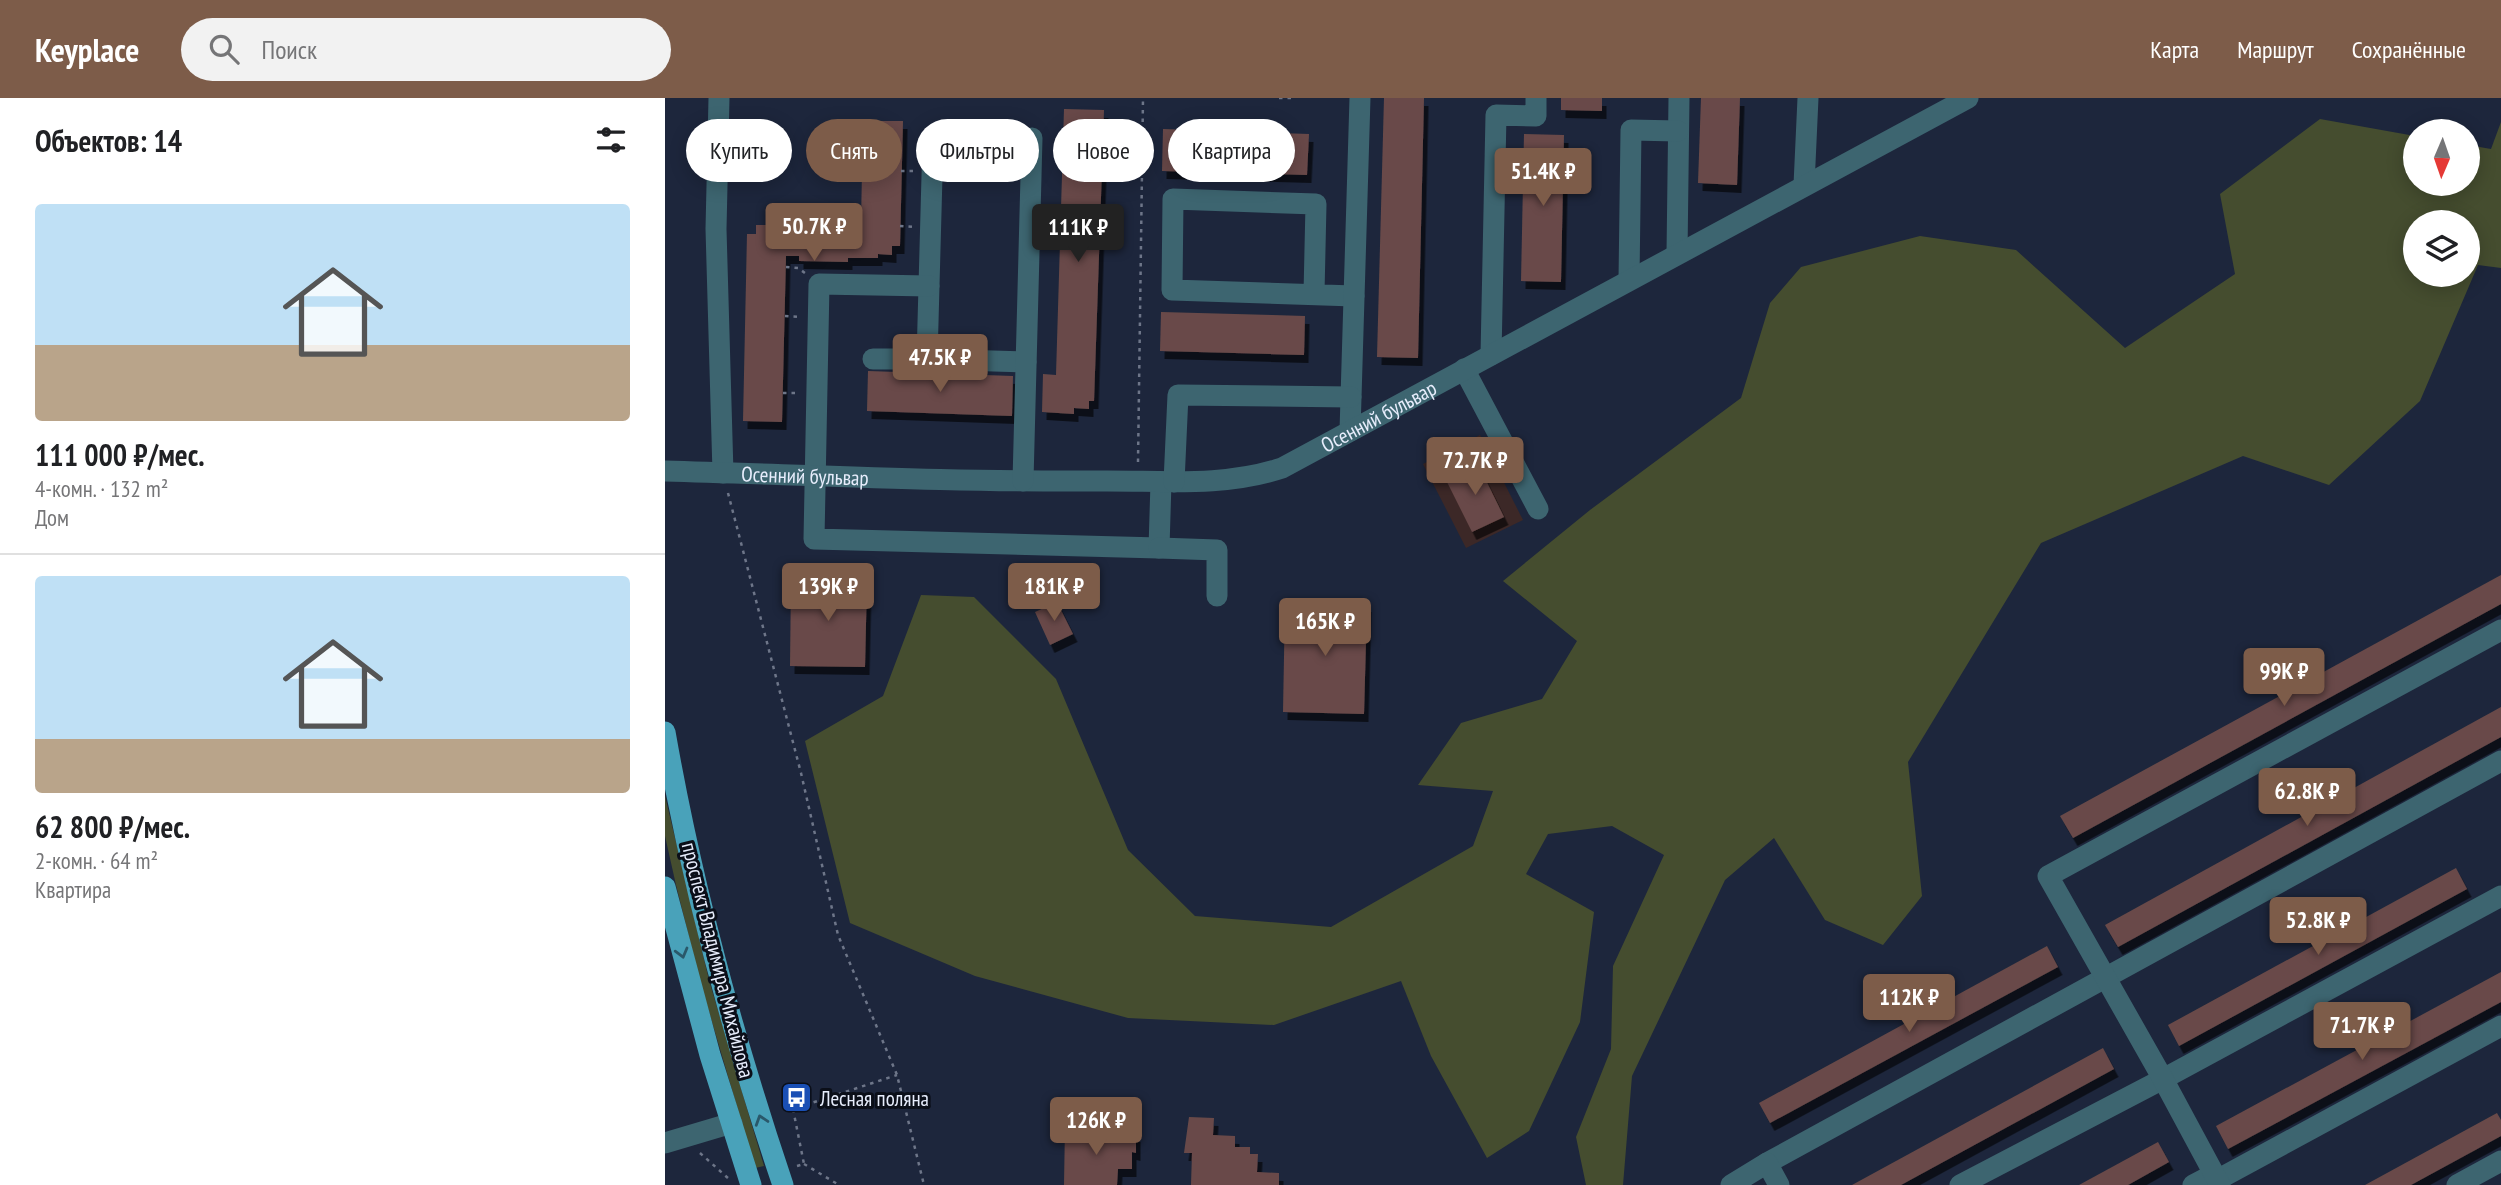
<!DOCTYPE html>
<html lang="ru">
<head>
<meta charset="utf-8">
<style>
  :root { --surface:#fff; --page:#f2f2f2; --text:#202124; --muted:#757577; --line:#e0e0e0; --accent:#7d5c49 }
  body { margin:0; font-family:"PT Sans Narrow",sans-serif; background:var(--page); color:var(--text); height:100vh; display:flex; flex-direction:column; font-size:26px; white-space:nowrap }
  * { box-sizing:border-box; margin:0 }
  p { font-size:23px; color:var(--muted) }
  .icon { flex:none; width:38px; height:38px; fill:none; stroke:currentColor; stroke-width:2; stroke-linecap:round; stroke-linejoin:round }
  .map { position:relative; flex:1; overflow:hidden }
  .side { display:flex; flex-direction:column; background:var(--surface); width:665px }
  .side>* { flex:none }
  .top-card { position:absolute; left:21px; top:21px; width:665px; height:63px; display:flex; gap:14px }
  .needle { width:46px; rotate:182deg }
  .fabs { position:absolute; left:1738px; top:21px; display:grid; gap:14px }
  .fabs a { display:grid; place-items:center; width:77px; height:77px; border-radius:50%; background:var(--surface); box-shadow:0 4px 18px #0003; font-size:35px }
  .price { position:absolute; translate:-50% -60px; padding:0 16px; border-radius:7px; background:var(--accent); color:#fff; font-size:23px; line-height:46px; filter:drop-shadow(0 2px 4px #0008) }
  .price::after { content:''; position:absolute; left:50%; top:42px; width:21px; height:16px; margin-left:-10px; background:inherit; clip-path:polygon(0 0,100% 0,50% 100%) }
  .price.on { background:#222; color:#fff }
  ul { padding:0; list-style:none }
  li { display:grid; align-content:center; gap:14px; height:371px; padding:0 35px }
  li+li { border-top:2px solid var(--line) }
  li span { display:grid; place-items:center; height:217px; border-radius:7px; color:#555 }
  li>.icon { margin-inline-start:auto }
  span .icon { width:126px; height:126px; fill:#fffc; stroke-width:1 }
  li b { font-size:30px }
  h2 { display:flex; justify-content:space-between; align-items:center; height:84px; padding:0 35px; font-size:30px }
  .tag { padding:0 24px; border-radius:32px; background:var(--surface); box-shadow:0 4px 18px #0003; font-size:24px; line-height:63px }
  .tag.on { background:var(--accent); color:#fff }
  header { display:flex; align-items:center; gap:42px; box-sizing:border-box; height:98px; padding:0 35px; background:var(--accent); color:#fff }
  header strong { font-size:33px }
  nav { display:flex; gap:38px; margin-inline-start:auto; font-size:24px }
  .search { width:490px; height:63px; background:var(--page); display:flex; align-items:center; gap:18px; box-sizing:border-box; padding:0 24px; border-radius:38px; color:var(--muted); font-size:26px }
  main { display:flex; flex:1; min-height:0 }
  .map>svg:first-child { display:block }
  .industrial { fill:#3c2827 }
  .green { fill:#454d2f; fill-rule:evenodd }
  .building { fill:#694a48; filter:url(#shadow) }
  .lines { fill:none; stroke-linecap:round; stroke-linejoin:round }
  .path { stroke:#6e7689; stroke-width:2.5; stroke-dasharray:3.5 5; stroke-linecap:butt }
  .minor { stroke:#3d6570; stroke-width:21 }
  .major { stroke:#49a2ba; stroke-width:21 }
  .oneway { stroke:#2a586a }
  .labels { text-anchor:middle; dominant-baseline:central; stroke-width:6; stroke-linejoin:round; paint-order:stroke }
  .street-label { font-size:21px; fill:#e7edfc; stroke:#0b0f19 }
  .poi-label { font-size:21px; fill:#e7edfc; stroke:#0b0f19; text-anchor:start }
</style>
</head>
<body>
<header>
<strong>Keyplace</strong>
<div class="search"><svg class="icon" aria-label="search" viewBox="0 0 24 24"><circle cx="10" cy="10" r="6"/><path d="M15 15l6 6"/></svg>Поиск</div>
<nav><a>Карта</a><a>Маршрут</a><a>Сохранённые</a></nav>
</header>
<main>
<section class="side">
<h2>Объектов: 14<svg class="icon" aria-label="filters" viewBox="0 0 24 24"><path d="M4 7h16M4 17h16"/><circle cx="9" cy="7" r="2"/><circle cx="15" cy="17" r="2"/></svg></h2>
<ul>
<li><span style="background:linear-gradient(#bfe0f5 65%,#b9a48a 0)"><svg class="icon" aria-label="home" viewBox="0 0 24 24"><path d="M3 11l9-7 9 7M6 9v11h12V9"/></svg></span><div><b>111 000 ₽/мес.</b><p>4-комн. · 132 m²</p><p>Дом</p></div></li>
<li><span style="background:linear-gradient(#bfe0f5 75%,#b9a48a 0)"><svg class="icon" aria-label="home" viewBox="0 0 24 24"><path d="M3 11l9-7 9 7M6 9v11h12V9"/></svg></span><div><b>62 800 ₽/мес.</b><p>2-комн. · 64 m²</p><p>Квартира</p></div></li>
</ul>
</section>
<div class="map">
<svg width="1836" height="1087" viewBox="0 0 1836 1087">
  <defs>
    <filter id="shadow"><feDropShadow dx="4.5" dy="8" stdDeviation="0" flood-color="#0009"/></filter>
  </defs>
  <rect width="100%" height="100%" fill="#1d263c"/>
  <!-- industrial -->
  <polygon class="industrial" points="815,337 858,422 801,450 758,366"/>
  <!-- green -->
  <g class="green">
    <path d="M1655,21L1750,38V86H1802L1803,47L1826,51L1836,24V170L1813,167L1755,303L1664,387L1578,358L1376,445L1243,664L1257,798L1218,847L1160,822L1109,740L1060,782L967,978L958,1087H921L911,1039L946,951L948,868L999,757L947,728L883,736L861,776L929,814L915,924L864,1033L822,1060L766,958L736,883L609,927L463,920L310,878L185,825L140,643L218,598L256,497L309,499L391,581L463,752L530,818L666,829L808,748L828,693L753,687L796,625L877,601L912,543L838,483L925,412L1076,300L1105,205L1136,169L1255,138L1351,152L1460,250L1570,176L1555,96ZM1750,124H1802V177H1750Z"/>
    <polygon points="0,698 44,882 99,1068 90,1070 35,883 11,787 0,738"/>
  </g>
  <!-- building -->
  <g class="building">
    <polygon points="719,0 759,0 753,260 712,259"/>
    <polygon points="896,0 937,0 937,13 896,12"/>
    <polygon points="1036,0 1075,0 1072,87 1033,85"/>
    <polygon points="399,11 439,12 429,303 424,303 424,311 409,310 409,316 377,314 378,276 391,277"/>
    <polygon points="198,23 238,23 235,148 227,148 227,157 213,156 213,160 183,160 183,164 134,163 134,158 121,158 117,324 78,323 82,136 91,136 91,127 104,127 104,122 196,124"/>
    <polygon points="498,31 644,36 642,77 497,73"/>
    <polygon points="859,36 899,37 896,184 856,183"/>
    <polygon points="496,214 640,218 639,257 495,253"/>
    <polygon points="203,273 348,278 347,318 202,313"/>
    <polygon points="812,364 839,419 807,434 780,380"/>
    <polygon points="1836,477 1836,506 1408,740 1395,718"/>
    <polygon points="126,481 202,483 200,569 125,568"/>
    <polygon points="392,504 408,536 385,547 370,514"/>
    <polygon points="620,504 702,506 699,616 618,614"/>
    <polygon points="1836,609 1836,639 1453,849 1440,827"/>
    <polygon points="1791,770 1802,791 1514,948 1503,927"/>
    <polygon points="1382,848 1393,869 1105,1025 1094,1005"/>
    <polygon points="1836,874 1836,904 1563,1051 1551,1028"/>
    <polygon points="1438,950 1449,971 1236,1087 1187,1087"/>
    <polygon points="1832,1015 1836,1022 1836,1038 1746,1087 1700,1087"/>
    <polygon points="524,1019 549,1020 548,1037 570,1038 570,1049 585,1049 585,1056 593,1056 592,1074 614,1075 614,1087 526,1087 527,1055 519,1055"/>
    <polygon points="400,1028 419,1029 418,1037 423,1037 423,1034 471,1036 471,1055 467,1054 467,1071 453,1071 452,1087 399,1087"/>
    <polygon points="1493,1044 1504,1064 1463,1087 1414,1087"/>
  </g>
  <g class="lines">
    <!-- path -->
    <g class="path">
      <polyline points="614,0 631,0"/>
      <polyline points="236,73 250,73"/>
      <polyline points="235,128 249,129"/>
      <polyline points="121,169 133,170 140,175"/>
      <polyline points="120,218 136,219"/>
      <polyline points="118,295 134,295"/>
      <polyline points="473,364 478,0"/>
      <polyline points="63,395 136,675 173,837 232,977 259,1087"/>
      <polyline points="35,1055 64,1081"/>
      <polyline points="139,1066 174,1087"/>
      <polyline points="132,1068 139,1066 128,1011 232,977"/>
    </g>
    <!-- minor -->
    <g class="minor">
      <polyline points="54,0 51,131 58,375"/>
      <polyline points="268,41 262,261 361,264"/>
      <polyline points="1139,87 1143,0"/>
      <polyline points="1012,156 1014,0"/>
      <polyline points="964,182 966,32 1013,33"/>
      <polyline points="264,188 154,186 149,441 494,450 496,384"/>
      <polyline points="649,196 651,106 508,101 507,192 689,198"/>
      <polyline points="826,257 831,17 871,18 871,0"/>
      <polyline points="208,261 262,261"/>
      <polyline points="799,271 873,411"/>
      <polyline points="685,333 695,0"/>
      <path id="s1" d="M0,373C144,377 288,384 432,383C494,382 556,390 617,370L1303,0"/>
      <polyline points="358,383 367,40"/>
      <polyline points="509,384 513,297 686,299"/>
      <polyline points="494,450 552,452 552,498"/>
      <polyline points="0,1045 67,1025"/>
      <polyline points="1102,1065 1836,663"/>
      <polyline points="1552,1082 1836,928"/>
      <polyline points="1066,1087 1102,1065 1114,1087"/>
      <polyline points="1295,1087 1498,981 1836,798"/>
      <polyline points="1528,1087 1549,1076"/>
      <polyline points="1555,1087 1498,981 1383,778 1836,532"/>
      <polyline points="1792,1087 1836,1063"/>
    </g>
    <!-- major -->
    <g class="major">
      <path d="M0,634C27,788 68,939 118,1087"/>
      <polyline points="0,789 45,957 86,1087"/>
    </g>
  </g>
  <!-- one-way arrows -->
  <defs><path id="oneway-chevron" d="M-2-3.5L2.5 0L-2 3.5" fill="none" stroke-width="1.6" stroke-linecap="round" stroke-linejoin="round" transform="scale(1.75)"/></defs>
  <g class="oneway">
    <use href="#oneway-chevron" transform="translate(17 855) rotate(75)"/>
    <use href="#oneway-chevron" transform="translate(96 1022) rotate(-108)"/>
  </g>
  <!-- icons -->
  <defs>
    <symbol id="bus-square" viewBox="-11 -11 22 22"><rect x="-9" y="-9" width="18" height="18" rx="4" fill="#1a4fb4" stroke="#0b0f19"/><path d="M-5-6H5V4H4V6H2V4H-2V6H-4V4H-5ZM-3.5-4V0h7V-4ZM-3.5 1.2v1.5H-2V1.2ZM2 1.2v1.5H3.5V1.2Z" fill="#fff"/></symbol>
  </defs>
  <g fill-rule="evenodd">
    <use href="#bus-square" x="114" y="982" width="35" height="35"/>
  </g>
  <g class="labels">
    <!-- street labels -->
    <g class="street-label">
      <text stroke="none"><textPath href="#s1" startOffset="728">Осенний бульвар</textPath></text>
      <text stroke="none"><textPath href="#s1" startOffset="140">Осенний бульвар</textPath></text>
      <text transform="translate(53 862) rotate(76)">проспект Владимира Михайлова</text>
    </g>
    <!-- poi labels -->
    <g class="poi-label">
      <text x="155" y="1000">Лесная поляна</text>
    </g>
  </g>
</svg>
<div class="fabs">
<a><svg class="needle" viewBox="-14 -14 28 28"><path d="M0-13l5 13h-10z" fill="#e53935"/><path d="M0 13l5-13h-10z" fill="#757577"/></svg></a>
<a><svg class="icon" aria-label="layers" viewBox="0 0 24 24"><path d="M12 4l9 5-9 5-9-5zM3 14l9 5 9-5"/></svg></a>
</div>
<b class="price" style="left:878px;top:110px">51.4K ₽</b>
<b class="price" style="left:149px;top:165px">50.7K ₽</b>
<b class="price on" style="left:413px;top:166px">111K ₽</b>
<b class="price" style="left:275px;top:296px">47.5K ₽</b>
<b class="price" style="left:810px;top:399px">72.7K ₽</b>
<b class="price" style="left:163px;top:525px">139K ₽</b>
<b class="price" style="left:389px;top:525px">181K ₽</b>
<b class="price" style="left:660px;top:560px">165K ₽</b>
<b class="price" style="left:1619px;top:610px">99K ₽</b>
<b class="price" style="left:1642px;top:730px">62.8K ₽</b>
<b class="price" style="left:1653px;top:859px">52.8K ₽</b>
<b class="price" style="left:1244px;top:936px">112K ₽</b>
<b class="price" style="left:1697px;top:964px">71.7K ₽</b>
<b class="price" style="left:431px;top:1059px">126K ₽</b>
<div class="top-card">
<a class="tag">Купить</a>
<a class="tag on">Снять</a>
<a class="tag">Фильтры</a>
<a class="tag">Новое</a>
<a class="tag">Квартира</a>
</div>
</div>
</main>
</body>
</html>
